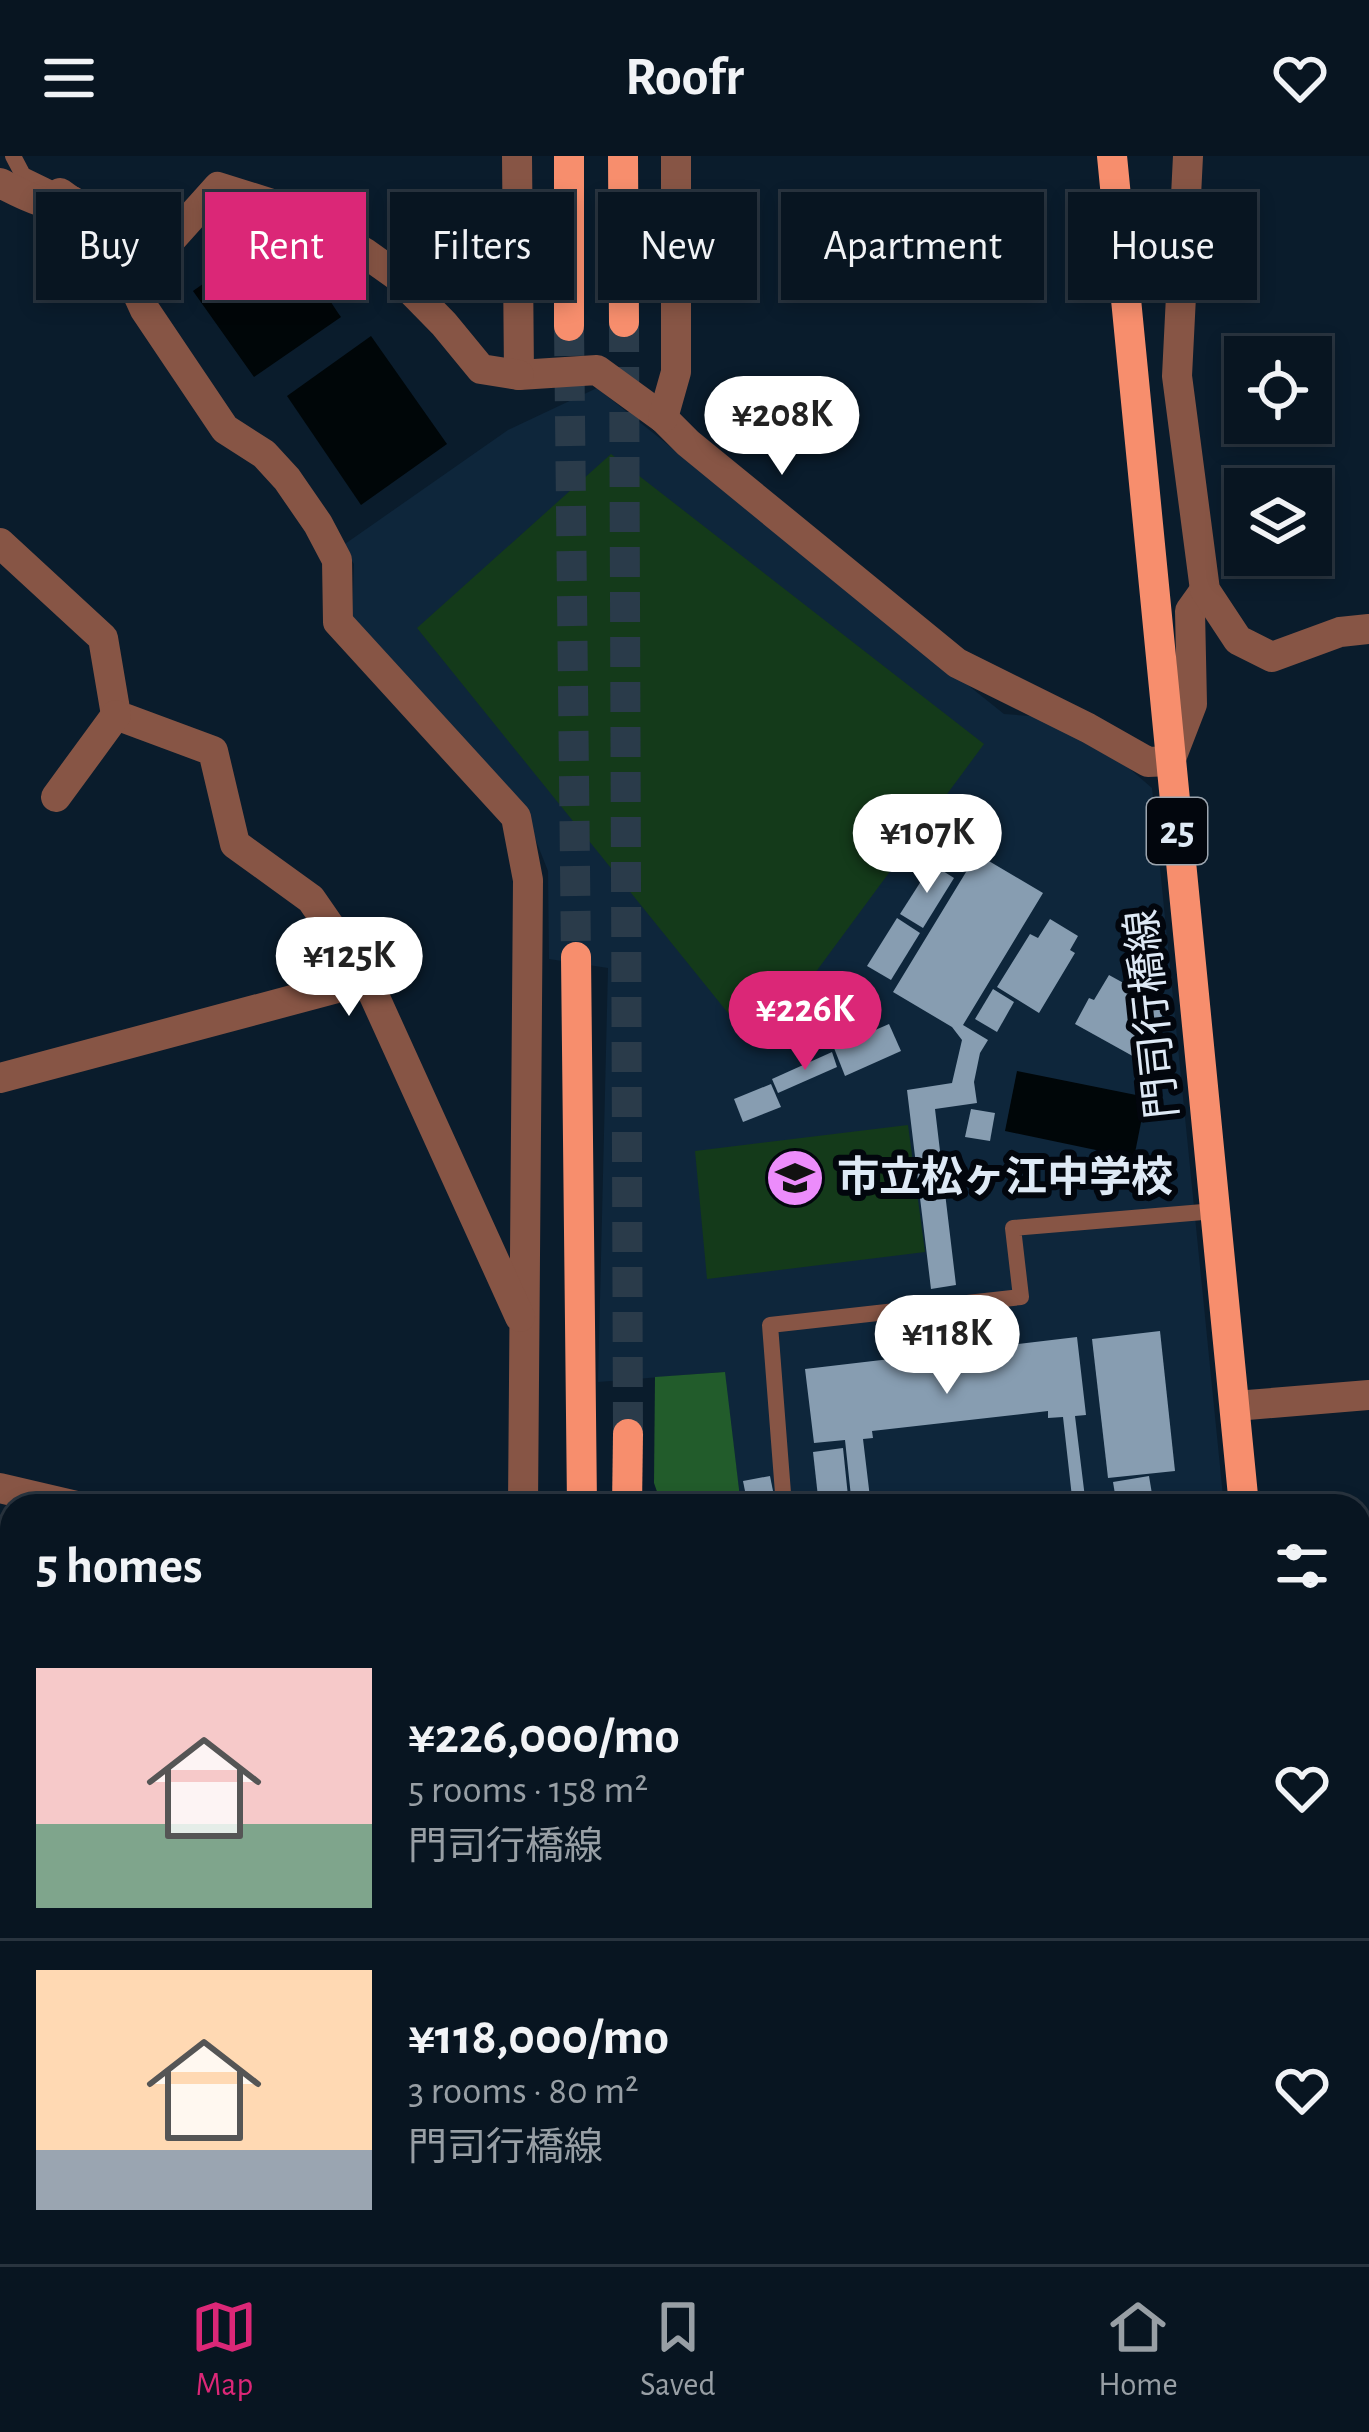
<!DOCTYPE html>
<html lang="en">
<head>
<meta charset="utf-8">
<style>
  :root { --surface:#081521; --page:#111e2a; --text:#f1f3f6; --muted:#989fa5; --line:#29343f; --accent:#db2777 }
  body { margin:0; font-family:"Alegreya Sans","Noto Sans JP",sans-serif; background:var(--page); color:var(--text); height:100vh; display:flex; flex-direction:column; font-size:45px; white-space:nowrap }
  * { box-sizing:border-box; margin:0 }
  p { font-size:39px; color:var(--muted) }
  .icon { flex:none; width:66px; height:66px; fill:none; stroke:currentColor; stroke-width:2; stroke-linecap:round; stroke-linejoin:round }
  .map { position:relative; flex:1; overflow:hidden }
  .drawer { position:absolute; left:0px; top:1338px; width:1371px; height:771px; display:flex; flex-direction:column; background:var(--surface); border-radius:36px 36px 0 0; box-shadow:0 6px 18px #0003,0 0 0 3px var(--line) }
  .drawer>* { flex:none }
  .top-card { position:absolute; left:36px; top:36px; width:1299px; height:108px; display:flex; gap:24px }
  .buttons { position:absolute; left:1224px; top:180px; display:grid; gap:24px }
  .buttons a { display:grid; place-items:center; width:108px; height:108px; border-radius:0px; background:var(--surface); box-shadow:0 6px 18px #0003,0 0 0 3px var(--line); font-size:60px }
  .price { position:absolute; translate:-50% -102px; padding:0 27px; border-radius:42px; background:#fff; color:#222; font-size:39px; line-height:78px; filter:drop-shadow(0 3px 6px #0008) }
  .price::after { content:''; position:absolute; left:50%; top:72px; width:36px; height:27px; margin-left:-18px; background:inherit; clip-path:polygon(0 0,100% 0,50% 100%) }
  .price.current { background:var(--accent); color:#fff }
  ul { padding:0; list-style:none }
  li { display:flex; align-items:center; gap:36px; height:300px; padding:0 36px }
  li+li { border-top:3px solid var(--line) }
  li span { display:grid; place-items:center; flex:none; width:336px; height:240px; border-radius:0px; color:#555 }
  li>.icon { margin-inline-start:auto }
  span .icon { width:144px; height:144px; fill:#fffc; stroke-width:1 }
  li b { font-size:51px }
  h2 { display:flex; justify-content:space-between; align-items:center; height:144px; padding:0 36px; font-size:51px }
  .chip { padding:0 42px; border-radius:0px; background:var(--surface); box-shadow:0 6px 18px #0003,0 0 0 3px var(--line); font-size:42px; line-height:108px }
  .chip.current { background:var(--accent); color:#fff }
  header { display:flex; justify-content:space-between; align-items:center; height:156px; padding:0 36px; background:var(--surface); font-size:54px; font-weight:700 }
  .tabs { display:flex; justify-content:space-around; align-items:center; height:168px; border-top:3px solid var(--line); background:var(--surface); font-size:33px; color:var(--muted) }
  .tabs a { display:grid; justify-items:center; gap:6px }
  .tabs .current { color:var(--accent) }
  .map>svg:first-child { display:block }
  .built { fill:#0e263b }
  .green { fill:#143a1a }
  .forest { fill:#225c2b }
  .water { fill:#000608 }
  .building { fill:#879db1 }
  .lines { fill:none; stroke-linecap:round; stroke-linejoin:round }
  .primary-tunnel { stroke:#2a3b4a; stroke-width:30; stroke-dasharray:30 15; stroke-linecap:butt }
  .service { stroke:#875545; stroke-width:16 }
  .minor { stroke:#875545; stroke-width:30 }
  .tertiary { stroke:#875545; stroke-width:30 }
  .primary { stroke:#f78e6d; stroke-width:30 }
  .labels { text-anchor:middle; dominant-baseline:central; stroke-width:12; stroke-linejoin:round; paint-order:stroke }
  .shield { fill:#02060d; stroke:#9ca5af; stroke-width:3 }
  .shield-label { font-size:39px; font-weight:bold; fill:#dee9f5 }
  .street-label { font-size:42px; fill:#dee9f5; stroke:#02060d }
  .poi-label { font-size:42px; font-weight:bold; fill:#dee9f5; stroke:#02060d; text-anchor:start }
</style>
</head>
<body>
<header><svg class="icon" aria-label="menu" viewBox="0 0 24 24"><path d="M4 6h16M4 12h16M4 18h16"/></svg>Roofr<svg class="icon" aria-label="heart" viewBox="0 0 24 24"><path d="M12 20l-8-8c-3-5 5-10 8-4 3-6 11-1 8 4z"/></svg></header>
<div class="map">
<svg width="1369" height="2108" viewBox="0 0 1369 2108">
  <rect width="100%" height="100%" fill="#0a1c2c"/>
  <!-- built -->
  <polygon class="built" points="597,232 1004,558 1045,561 1116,601 1152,632 1224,1350 741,1350 724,1216 598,1226 608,812 549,803 548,715 523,652 352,468 354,408 342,390 508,274"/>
  <!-- green -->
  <g class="green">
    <polygon points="611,298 984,588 787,855 728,857 417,472"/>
    <polygon points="908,969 925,1096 707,1123 695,995"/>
  </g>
  <!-- forest -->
  <polygon class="forest" points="725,1216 741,1350 662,1350 654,1327 655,1221"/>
  <!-- water -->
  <g class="water">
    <path d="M267,91C304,92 321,133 341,161L254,221L193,135L248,96Z"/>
    <polygon points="371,180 447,288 361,349 287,240"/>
    <polygon points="1017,915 1146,941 1134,1002 1005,975"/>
    <polygon points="12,1434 12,1656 0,1656 0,1436"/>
  </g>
  <!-- building -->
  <g class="building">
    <polygon points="977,698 1043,737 963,869 988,884 980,897 974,926 977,947 935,953 956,1129 931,1133 907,934 952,927 962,884 952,871 893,836"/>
    <polygon points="932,708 954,722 923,772 900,758"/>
    <polygon points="897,762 920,777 891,824 867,810"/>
    <polygon points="1050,763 1078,780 1070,794 1075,797 1039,857 997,831 1030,778 1038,782"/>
    <polygon points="1109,819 1167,851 1138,903 1075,868 1089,842 1094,844"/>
    <polygon points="993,833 1014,846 997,876 975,863"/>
    <polygon points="889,868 901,895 845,920 834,892"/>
    <polygon points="832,896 837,911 778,937 772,923"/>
    <polygon points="771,928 781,951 743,966 734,943"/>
    <polygon points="971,953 995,957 990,985 965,981"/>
    <polygon points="1160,1175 1175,1315 1108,1322 1092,1183"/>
    <polygon points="1077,1181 1086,1259 1075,1260 1086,1350 1073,1350 1063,1261 1048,1262 1048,1255 872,1275 873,1282 863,1283 871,1350 852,1350 845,1284 814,1287 805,1213"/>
    <polygon points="843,1292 849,1350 819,1350 813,1296"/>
    <polygon points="770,1320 776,1350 748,1350 743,1325"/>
    <polygon points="1149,1320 1154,1350 1117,1350 1113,1326"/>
  </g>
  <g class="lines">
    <!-- primary-tunnel -->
    <g class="primary-tunnel">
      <polyline points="624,166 628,1278"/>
      <polyline points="569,170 576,801"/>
    </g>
    <!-- service -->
    <g class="service">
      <polyline points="13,0 23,19 60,37"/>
      <polyline points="784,1350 770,1169 1021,1141 1013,1072 1215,1055"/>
    </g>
    <!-- minor -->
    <g class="minor">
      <polyline points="517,0 519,219 597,214 663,262 688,287 957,507 1088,572 1148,606 1170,605 1192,548 1190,455 1205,434"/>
      <polyline points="1188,0 1177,220 1205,434 1238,484 1272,501 1340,476 1369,473"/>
      <path d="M0,27C22,38 48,54 72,45"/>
      <polyline points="60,37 107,71 145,154 225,273 264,298 287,323 318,368 337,404 338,466 516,661 528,724 523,1350"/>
      <polyline points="132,127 218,31 291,54 365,97 396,119 444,168 481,213 519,219"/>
      <polyline points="663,262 676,216 676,0"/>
      <polyline points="0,387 103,482 116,559 213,595 235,688 311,743 367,824"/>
      <polyline points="56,641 116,559"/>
      <polyline points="0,922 367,824 520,1161"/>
      <polyline points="1235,1250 1369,1239"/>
      <polyline points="0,1332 77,1350"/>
      <polyline points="0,1849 1,2108"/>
      <polyline points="1359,2003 1369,2003"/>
      <polyline points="391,2097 391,2108"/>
      <polyline points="909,2097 914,2108"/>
      <polyline points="201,2108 201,2097"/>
    </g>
    <!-- tertiary -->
    <polyline class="tertiary" points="0,1737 12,1737"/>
    <!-- primary -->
    <g class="primary">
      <polyline points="569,0 569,170"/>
      <polyline points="623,0 624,166"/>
      <polyline points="1112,0 1244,1350"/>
      <polyline points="576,801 582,1350"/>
      <polyline points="627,1350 628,1278"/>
      <polyline points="588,2097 588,2108"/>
      <polyline points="643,2097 643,2108"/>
      <polyline points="1313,2097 1314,2108"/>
    </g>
  </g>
  <!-- icons -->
  <defs>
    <symbol id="school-disc" viewBox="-11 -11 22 22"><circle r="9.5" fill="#ec8cfb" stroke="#02060d"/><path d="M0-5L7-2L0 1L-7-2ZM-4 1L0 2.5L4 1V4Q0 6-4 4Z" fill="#111"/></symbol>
  </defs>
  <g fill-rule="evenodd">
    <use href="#school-disc" x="762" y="989" width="66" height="66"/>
  </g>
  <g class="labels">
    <!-- shield labels -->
    <rect class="shield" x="1147" y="642" width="60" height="66" rx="9"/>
    <g class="shield-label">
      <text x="1177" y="675">25</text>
    </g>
    <!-- street labels -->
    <g class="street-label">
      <text transform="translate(1153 858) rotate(-96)">門司行橋線</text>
    </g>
    <!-- poi labels -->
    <g class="poi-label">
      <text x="837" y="1022">市立松ヶ江中学校</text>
    </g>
  </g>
</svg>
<div class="buttons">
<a><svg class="icon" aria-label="locate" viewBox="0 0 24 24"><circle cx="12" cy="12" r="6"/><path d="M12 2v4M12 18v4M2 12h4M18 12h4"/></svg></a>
<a><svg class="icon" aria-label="layers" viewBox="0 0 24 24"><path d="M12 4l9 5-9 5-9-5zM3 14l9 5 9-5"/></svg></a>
</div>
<b class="price" style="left:782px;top:322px">¥208K</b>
<b class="price" style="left:927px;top:740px">¥107K</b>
<b class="price" style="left:349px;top:863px">¥125K</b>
<b class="price current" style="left:805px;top:917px">¥226K</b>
<b class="price" style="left:947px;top:1241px">¥118K</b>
<div class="top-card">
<a class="chip">Buy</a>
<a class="chip current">Rent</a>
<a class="chip">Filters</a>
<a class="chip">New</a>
<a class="chip">Apartment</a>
<a class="chip">House</a>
</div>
<section class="drawer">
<h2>5 homes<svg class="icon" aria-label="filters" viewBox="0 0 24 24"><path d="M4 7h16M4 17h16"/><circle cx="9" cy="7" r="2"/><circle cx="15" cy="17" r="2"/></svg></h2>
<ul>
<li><span style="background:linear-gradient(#f6c9c9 65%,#7fa58c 0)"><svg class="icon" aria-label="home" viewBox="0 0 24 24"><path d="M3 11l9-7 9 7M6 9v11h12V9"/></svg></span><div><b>¥226,000/mo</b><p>5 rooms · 158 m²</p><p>門司行橋線</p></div><svg class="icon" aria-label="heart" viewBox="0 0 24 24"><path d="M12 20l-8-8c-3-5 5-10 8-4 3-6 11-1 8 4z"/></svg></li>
<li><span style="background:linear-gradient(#ffd9b3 75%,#9aa5b1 0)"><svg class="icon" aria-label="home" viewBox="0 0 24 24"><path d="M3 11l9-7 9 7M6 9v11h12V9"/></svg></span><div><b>¥118,000/mo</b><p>3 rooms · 80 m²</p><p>門司行橋線</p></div><svg class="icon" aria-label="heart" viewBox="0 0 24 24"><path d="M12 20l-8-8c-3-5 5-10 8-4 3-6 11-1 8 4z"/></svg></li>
</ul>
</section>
</div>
<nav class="tabs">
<a class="current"><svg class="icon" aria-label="map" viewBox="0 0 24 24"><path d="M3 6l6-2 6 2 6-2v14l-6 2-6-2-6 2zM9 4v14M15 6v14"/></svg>Map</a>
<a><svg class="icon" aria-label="saved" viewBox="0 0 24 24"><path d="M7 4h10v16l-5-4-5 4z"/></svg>Saved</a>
<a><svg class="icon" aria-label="home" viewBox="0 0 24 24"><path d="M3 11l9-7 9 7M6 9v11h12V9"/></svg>Home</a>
</nav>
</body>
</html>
